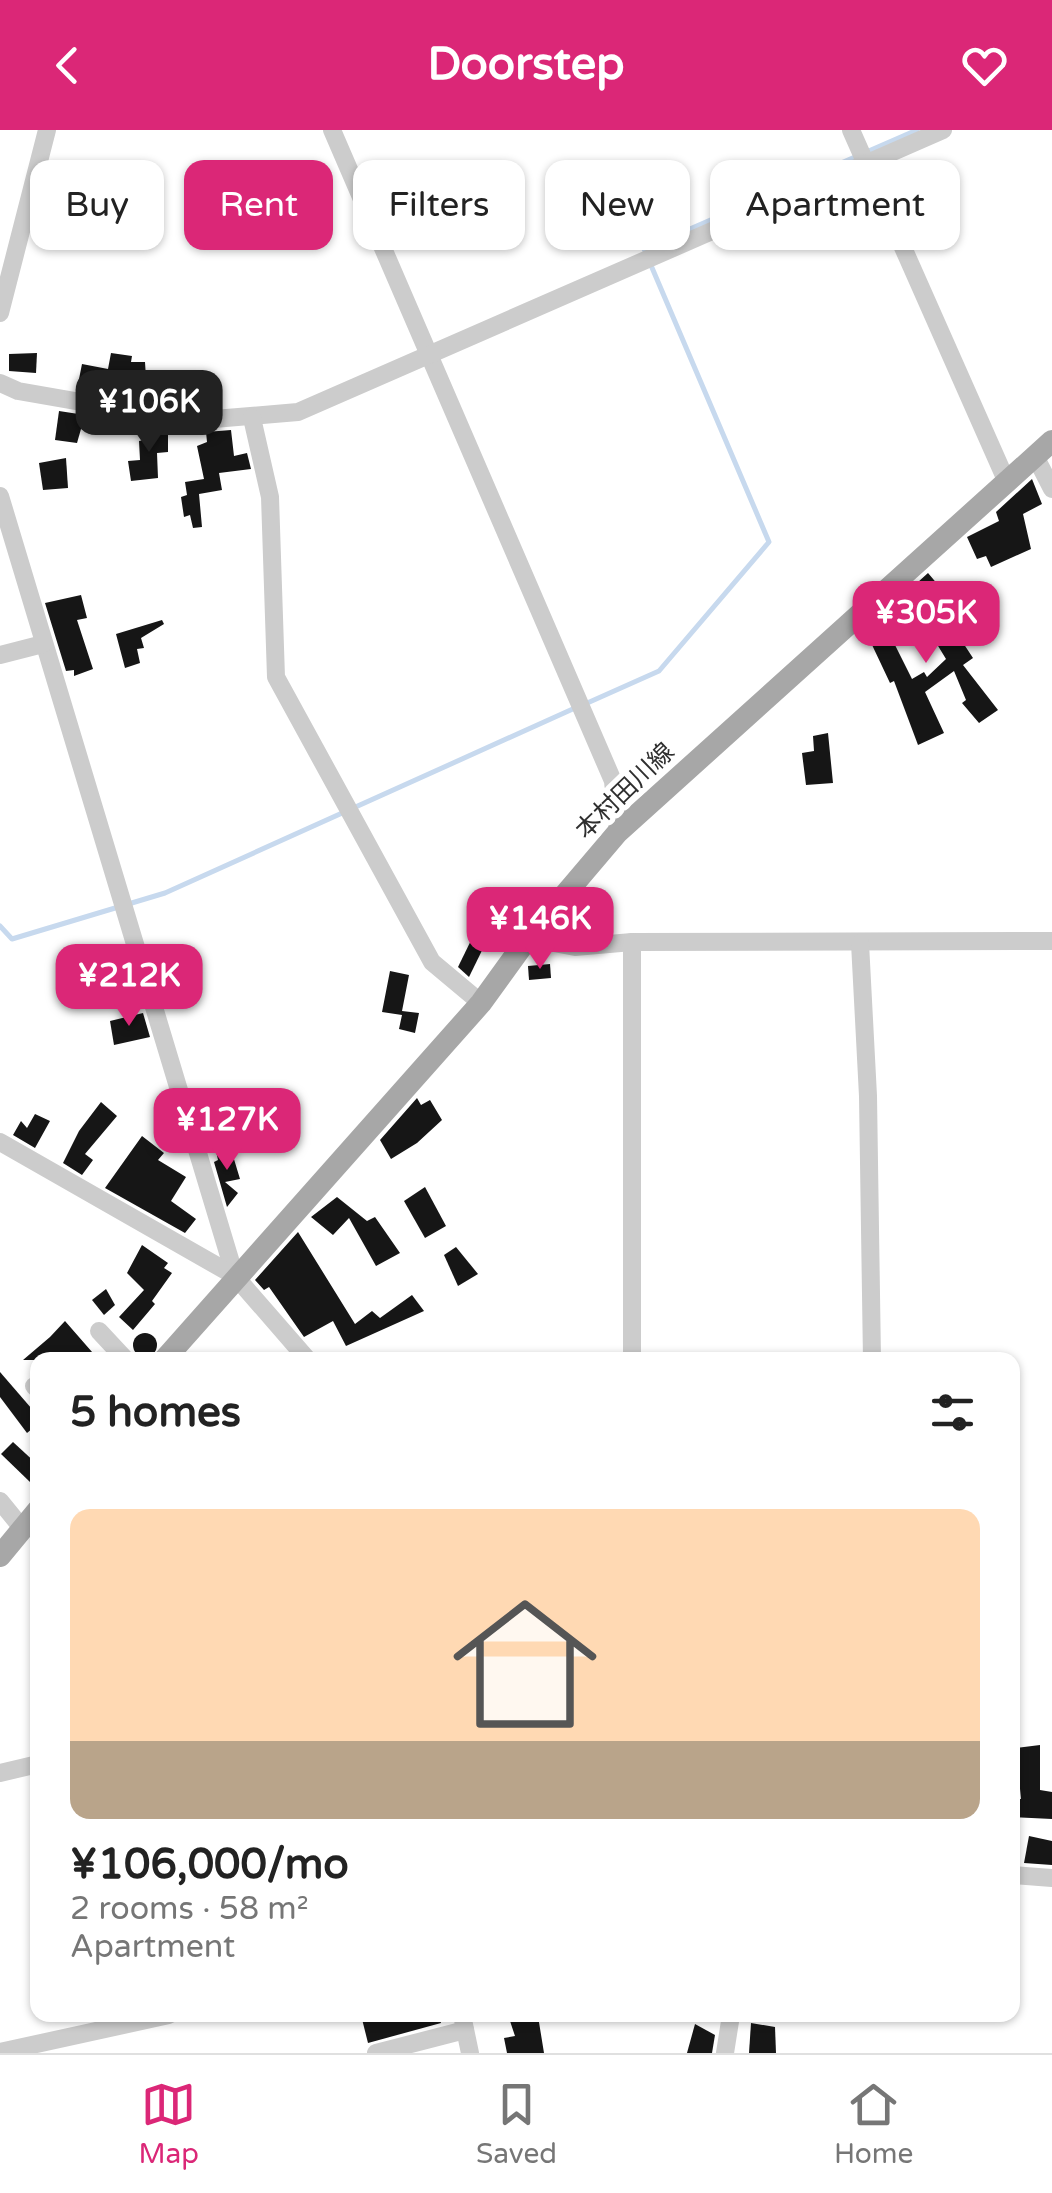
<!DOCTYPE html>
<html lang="en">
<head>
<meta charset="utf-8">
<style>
  :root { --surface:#fff; --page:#f6f6f6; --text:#222; --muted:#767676; --line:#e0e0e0; --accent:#db2777 }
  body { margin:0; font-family:"Varela Round","Noto Sans JP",sans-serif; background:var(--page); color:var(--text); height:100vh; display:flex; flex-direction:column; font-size:38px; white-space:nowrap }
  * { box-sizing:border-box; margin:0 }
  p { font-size:32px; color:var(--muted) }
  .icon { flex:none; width:55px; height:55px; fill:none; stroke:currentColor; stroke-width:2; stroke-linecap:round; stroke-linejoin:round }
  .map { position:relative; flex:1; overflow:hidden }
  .drawer { position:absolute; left:30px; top:1222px; width:990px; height:670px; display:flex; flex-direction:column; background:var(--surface); border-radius:20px; box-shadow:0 2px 8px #0004 }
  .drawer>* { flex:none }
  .banner { position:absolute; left:30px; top:30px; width:992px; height:90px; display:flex; gap:20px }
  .price { position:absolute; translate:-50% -85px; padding:0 22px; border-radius:20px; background:var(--accent); color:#fff; font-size:32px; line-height:65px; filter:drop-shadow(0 2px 5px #0008) }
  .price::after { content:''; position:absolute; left:50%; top:60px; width:30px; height:22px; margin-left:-15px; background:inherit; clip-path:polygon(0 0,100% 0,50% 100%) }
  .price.active { background:#222; color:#fff }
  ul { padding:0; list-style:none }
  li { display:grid; align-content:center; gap:20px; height:530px; padding:0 40px }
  li span { display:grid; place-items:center; height:310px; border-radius:20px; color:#555 }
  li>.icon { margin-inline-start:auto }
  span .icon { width:180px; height:180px; fill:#fffc; stroke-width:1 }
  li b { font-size:42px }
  h2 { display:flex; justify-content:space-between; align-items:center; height:120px; padding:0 40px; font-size:42px }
  .pill { padding:0 35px; border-radius:20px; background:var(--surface); box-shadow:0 2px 8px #0004; font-size:35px; line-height:90px }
  .pill.active { background:var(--accent); color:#fff }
  header { display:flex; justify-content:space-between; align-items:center; height:130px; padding:0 40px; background:var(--accent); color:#fff; font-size:45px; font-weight:800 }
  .tab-bar { display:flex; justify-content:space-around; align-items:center; height:140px; border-top:2px solid var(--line); background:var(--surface); font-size:28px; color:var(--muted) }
  .tab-bar a { display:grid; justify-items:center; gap:5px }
  .tab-bar .active { color:var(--accent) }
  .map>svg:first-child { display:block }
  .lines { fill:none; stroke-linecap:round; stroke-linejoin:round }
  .stream { stroke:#c7d9ee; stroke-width:5 }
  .building { fill:#161616 }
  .minor { stroke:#ccc; stroke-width:18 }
  .major { stroke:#a7a7a7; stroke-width:22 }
  .labels { text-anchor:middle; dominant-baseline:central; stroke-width:10; stroke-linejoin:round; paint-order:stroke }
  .street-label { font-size:25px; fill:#2f2f2f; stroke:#fff }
</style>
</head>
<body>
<header><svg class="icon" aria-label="back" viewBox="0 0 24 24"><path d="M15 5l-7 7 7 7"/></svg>Doorstep<svg class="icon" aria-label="heart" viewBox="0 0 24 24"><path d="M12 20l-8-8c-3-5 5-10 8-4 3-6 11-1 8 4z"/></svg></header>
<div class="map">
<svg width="1052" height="1923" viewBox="0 0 1052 1923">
  <rect width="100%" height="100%" fill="#fff"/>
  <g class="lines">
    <!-- stream -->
    <g class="stream">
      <polyline points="646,123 644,119 917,0"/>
      <polyline points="585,574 659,541 769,412 650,133"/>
      <polyline points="0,796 12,809 165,763 575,578"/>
    </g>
  </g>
  <!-- building -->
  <g class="building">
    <polygon points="37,223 36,243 9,241 9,224"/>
    <polygon points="111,223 132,226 131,232 145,232 146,248 184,259 181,271 77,259 82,234 108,239"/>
    <polygon points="59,281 85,285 77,313 55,310"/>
    <polygon points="149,296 168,300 168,322 157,323 158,348 131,351 128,331 140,330 139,311 149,309"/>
    <polygon points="231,300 234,326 247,323 251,339 219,343 222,360 199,364 202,397 193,398 190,385 184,387 181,367 187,365 185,352 204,349 197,316 207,312 206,302"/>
    <polygon points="66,328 68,358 43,360 39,333"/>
    <polygon points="1032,349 1042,374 1023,384 1031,419 991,437 986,426 977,429 967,407 999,391 996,382"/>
    <polygon points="928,443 939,456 910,483 913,490 888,501 912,549 924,542 927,547 946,529 932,506 950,493 973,528 963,535 998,580 979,593 962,573 966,570 954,541 925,562 944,603 918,615 894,551 890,553 865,500"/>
    <polygon points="81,465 87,488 77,490 93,539 74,546 74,540 66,541 45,473"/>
    <polygon points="162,490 164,494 141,508 144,518 137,519 140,533 125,538 116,504"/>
    <polygon points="828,603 833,653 806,655 802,623 814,621 813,606"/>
    <polygon points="480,792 493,798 469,847 458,837"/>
    <polygon points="550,834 551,848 529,850 528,836"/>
    <polygon points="390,841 409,845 402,881 419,883 415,903 399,899 402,885 382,882"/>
    <polygon points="143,883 150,907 114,915 110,891"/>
    <polygon points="417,968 421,975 430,970 442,990 417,1013 391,1029 380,1010"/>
    <polygon points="101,972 117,986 85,1024 93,1030 82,1045 63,1033 79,1001"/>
    <polygon points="35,984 50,991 35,1018 13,1005 21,991 27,998"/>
    <polygon points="142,1006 164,1023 158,1030 186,1047 171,1071 196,1089 185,1103 105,1058"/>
    <polygon points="230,1016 240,1049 225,1052 238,1063 227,1077 214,1032 218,1030 216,1021"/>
    <polygon points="425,1057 446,1096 425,1108 404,1071"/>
    <polygon points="337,1067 367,1091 375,1087 400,1123 376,1136 349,1088 333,1105 311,1087"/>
    <polygon points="298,1102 355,1194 372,1181 380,1188 412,1165 424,1181 346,1216 333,1191 304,1207 269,1157 264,1160 255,1150"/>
    <polygon points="142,1115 168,1133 164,1138 172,1143 152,1171 155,1174 133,1200 119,1187 144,1160 127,1143"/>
    <polygon points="456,1117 478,1144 458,1156 444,1125"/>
    <polygon points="106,1159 115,1175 104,1185 92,1170"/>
    <polygon points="65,1191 99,1230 23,1230 50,1207"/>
    <circle cx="145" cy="1215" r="12"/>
    <polygon points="0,1242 38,1286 38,1294 27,1303 0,1267"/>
    <polygon points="13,1312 38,1335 30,1352 1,1324"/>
    <polygon points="1040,1615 1040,1660 1052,1662 1052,1689 1012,1687 1012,1668 1021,1669 1016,1618"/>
    <polygon points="1029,1706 1052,1711 1052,1735 1024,1733"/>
    <polygon points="361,1885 439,1885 441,1893 368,1913"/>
    <polygon points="538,1886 544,1923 507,1923 504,1908 515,1906 510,1891"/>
    <polygon points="751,1893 775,1897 776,1923 749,1923"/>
    <polygon points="695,1894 715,1905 712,1923 687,1923"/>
  </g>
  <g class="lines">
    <!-- minor -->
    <g class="minor">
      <polyline points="332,0 613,651 618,702"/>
      <polyline points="851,0 1006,350"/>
      <polyline points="0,183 47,0"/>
      <polyline points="0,253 18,261 190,291 298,282 943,0"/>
      <polyline points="252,288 270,367 276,547 432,832 481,873"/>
      <polyline points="1035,326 1052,359"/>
      <polyline points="0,366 235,1146"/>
      <polyline points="0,525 43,514"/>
      <polyline points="528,808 575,817 632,812 1052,811"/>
      <polyline points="860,813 868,966 872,1230"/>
      <polyline points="0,1012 235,1146 308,1230"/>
      <polyline points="99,1201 126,1230"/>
      <polyline points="632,1230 632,812"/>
      <polyline points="34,1256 38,1260"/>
      <polyline points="0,1371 22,1398"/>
      <polyline points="0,1643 38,1634"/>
      <polyline points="1012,1745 1052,1748"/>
      <polyline points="462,1885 470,1923"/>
      <polyline points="0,1922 169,1885"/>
      <polyline points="376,1923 465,1900"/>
      <polyline points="725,1923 731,1885"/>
    </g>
    <!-- major -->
    <g class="major">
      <polyline points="164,1230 481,873 528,808 618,702 1052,311"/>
      <polyline points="0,1426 38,1380"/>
    </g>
  </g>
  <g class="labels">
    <!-- street labels -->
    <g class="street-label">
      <text transform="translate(625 661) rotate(-44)">本村田川線</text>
    </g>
  </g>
</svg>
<b class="price active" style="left:149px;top:325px">¥106K</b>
<b class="price" style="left:926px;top:536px">¥305K</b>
<b class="price" style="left:540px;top:842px">¥146K</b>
<b class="price" style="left:129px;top:899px">¥212K</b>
<b class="price" style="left:227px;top:1043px">¥127K</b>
<div class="banner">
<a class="pill">Buy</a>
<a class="pill active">Rent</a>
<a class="pill">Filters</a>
<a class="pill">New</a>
<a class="pill">Apartment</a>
</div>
<section class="drawer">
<h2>5 homes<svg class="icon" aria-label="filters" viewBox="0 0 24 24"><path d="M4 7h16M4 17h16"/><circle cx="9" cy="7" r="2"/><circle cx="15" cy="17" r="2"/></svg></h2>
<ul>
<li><span style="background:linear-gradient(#ffd9b3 75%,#b9a48a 0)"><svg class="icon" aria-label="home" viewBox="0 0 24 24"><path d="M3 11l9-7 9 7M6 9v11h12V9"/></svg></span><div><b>¥106,000/mo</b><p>2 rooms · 58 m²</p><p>Apartment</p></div></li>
</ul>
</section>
</div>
<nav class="tab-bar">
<a class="active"><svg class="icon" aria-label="map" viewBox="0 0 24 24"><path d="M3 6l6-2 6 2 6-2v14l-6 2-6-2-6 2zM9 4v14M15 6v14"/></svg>Map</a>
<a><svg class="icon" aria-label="saved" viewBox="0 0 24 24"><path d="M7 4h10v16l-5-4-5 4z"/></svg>Saved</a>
<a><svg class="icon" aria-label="home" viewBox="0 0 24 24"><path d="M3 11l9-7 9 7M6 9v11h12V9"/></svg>Home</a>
</nav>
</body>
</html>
